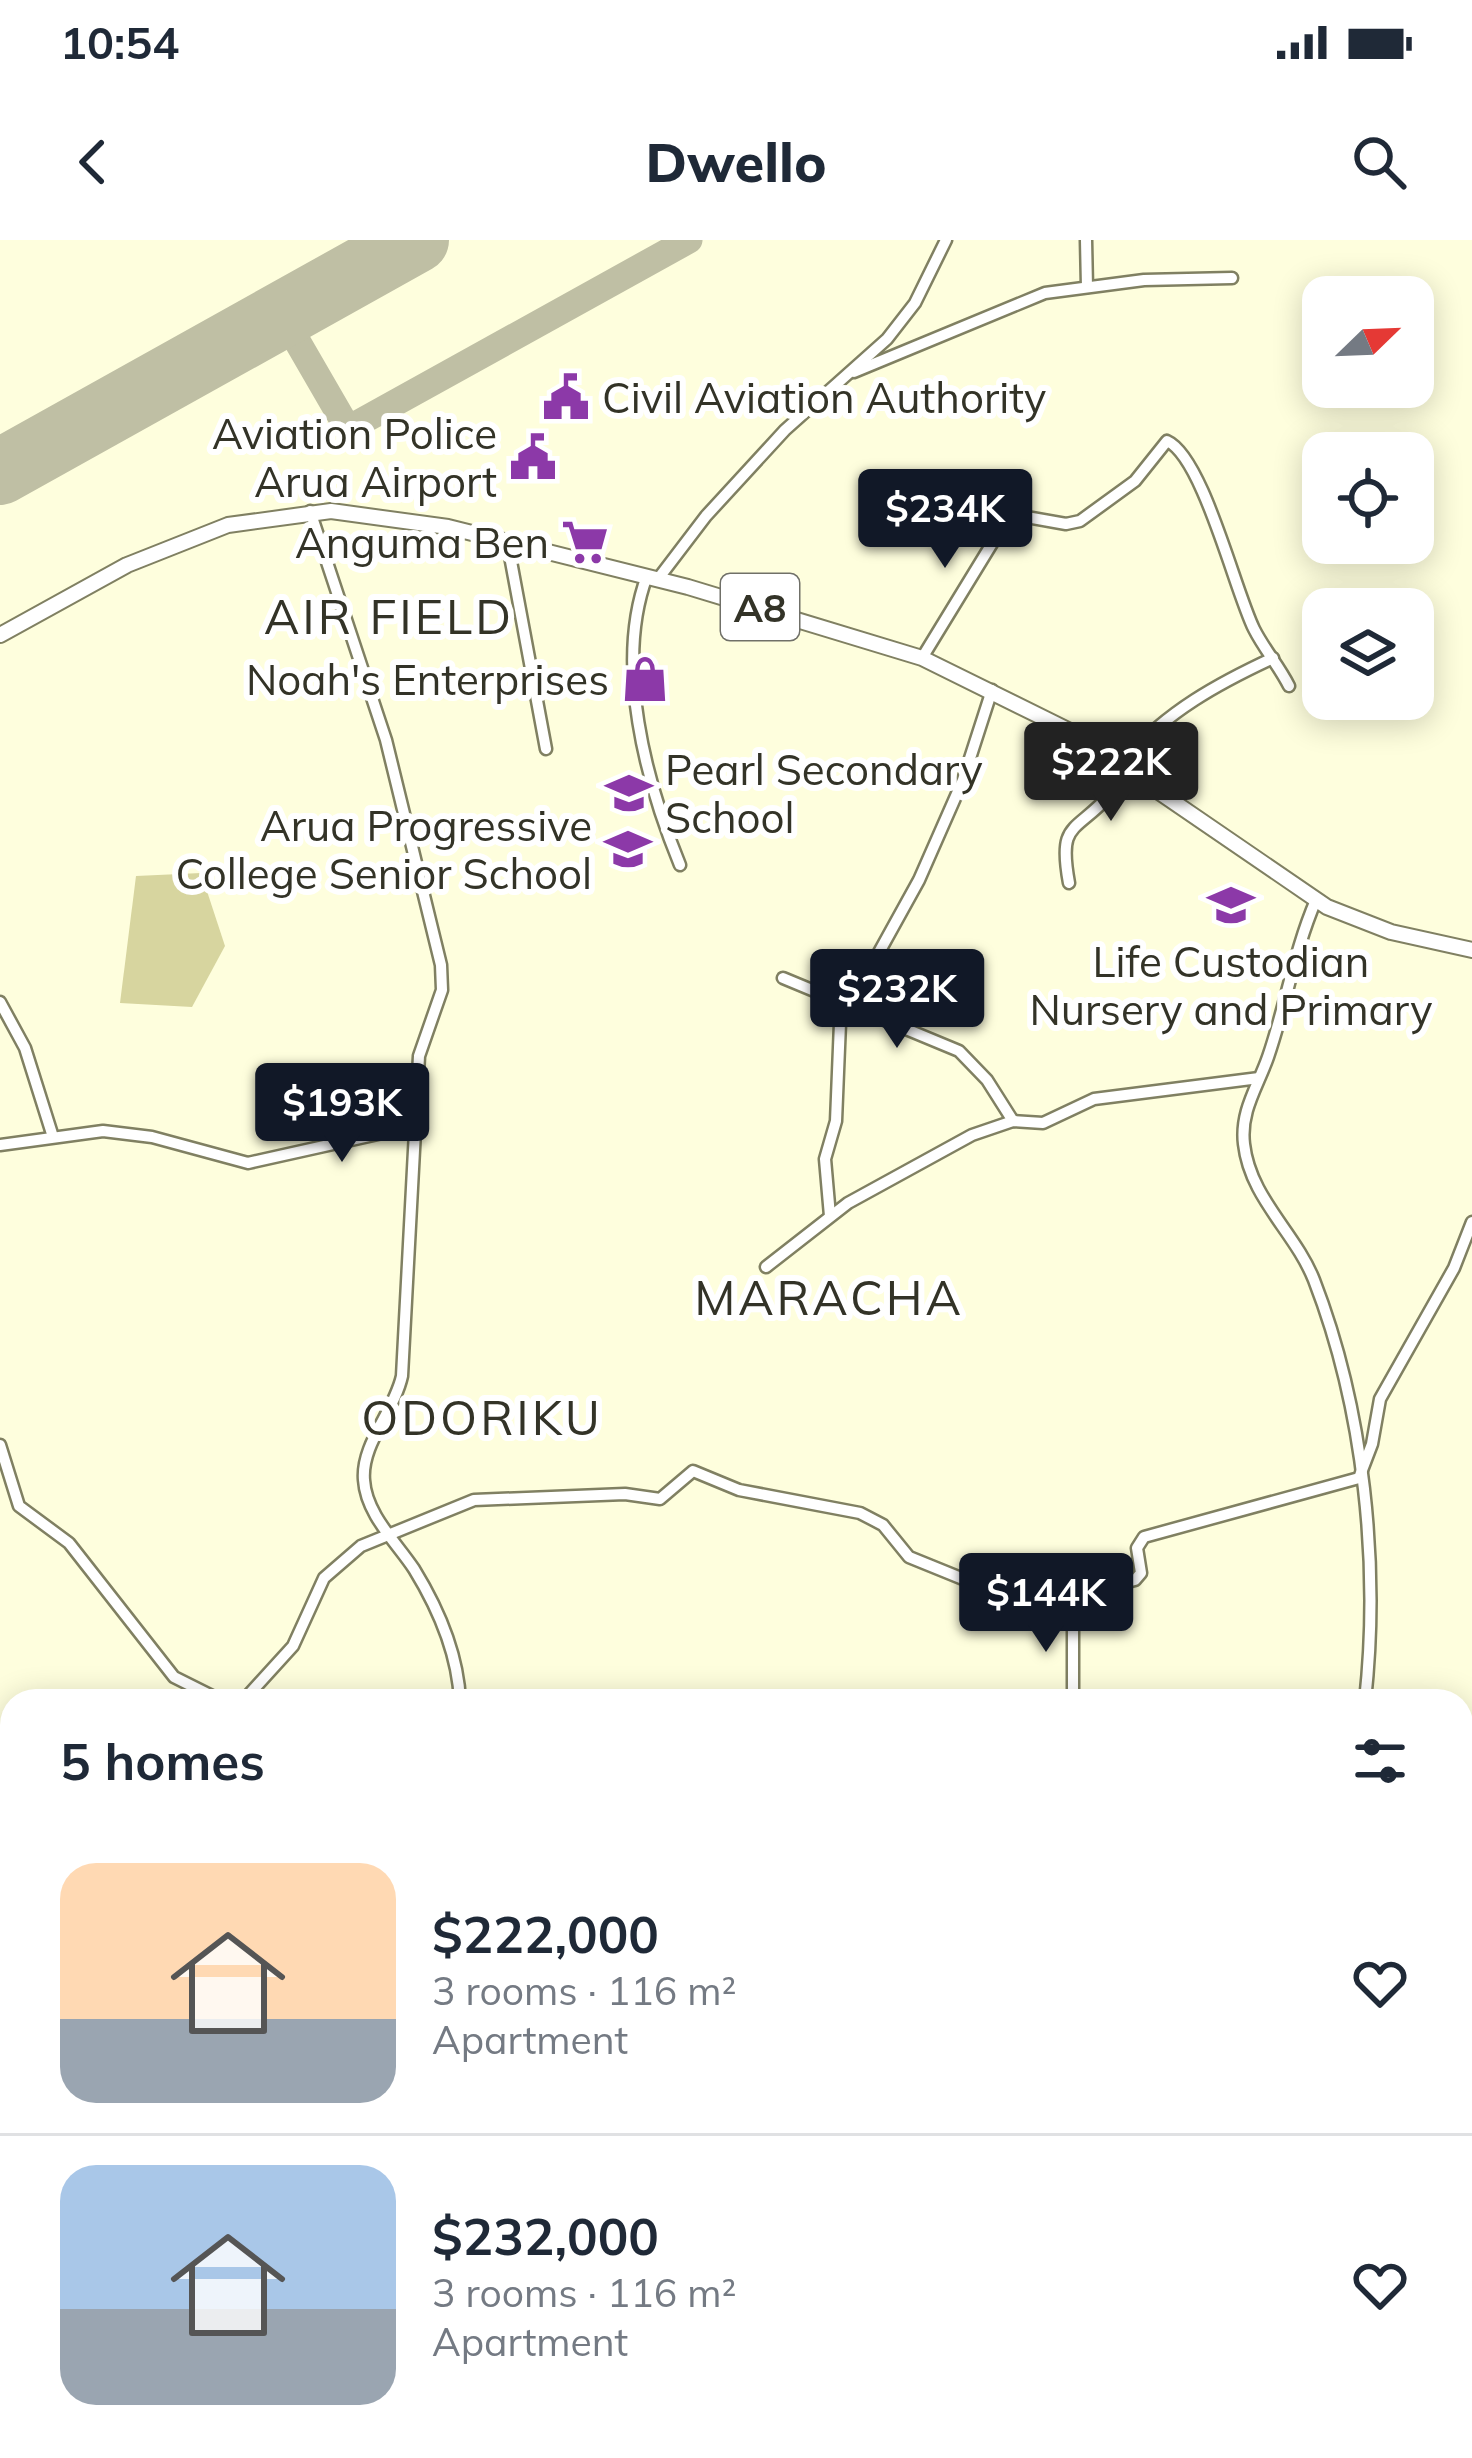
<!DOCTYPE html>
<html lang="en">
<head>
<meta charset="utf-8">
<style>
  :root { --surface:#fff; --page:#f2f2f3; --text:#1f2937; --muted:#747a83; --line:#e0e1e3; --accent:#111827 }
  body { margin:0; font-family:Mulish,sans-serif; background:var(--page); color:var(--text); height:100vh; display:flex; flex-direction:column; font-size:45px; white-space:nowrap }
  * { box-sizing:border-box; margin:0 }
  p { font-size:39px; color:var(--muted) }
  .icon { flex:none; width:66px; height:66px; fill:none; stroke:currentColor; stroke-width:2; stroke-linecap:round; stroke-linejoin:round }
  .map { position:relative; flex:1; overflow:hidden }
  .panel { position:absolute; left:0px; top:1449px; width:1473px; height:771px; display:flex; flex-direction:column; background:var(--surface); border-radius:36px 36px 0 0; box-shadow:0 6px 30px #0003 }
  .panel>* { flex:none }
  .needle { width:78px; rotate:67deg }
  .controls { position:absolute; left:1302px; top:36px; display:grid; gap:24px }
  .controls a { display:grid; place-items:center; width:132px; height:132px; border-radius:24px; background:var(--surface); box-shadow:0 6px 30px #0003; font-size:60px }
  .price { position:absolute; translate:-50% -102px; padding:0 27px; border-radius:12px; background:var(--accent); color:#fff; font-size:39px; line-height:78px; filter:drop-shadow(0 3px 6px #0008) }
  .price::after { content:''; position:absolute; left:50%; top:72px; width:36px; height:27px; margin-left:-18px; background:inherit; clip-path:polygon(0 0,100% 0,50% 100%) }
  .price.active { background:#222; color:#fff }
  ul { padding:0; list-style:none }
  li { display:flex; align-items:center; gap:36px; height:300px; padding:0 60px }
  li+li { border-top:3px solid var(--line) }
  li span { display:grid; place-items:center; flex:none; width:336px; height:240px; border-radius:36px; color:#555 }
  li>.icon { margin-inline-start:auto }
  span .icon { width:144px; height:144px; fill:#fffc; stroke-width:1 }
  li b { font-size:51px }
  h2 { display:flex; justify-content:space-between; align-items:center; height:144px; padding:0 60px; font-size:51px }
  .status { display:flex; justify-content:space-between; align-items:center; height:84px; padding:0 60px; background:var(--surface); direction:ltr }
  .status svg { height:33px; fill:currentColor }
  header { display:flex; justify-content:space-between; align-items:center; height:156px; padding:0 60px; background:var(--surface); font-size:54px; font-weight:800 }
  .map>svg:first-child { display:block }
  .green { fill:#d7d59f }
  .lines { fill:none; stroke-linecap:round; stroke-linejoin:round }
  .taxiway { stroke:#bfbfa4; stroke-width:27 }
  .runway { stroke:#bfbfa4; stroke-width:66 }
  .minor-casing { stroke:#808062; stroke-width:15 }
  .major-casing { stroke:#808062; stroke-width:18 }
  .minor { stroke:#fff; stroke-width:10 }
  .major { stroke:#fff; stroke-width:14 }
  .labels { text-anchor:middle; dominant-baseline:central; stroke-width:12; stroke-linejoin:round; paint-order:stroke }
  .shield { fill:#fff; stroke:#707068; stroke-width:3 }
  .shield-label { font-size:39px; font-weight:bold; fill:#333327 }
  .poi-label { font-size:42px; fill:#333327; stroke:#fff; text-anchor:end }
  .quarter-label { font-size:48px; letter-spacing:3px; fill:#333327; stroke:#fff }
</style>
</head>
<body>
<div class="status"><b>10:54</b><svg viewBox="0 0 49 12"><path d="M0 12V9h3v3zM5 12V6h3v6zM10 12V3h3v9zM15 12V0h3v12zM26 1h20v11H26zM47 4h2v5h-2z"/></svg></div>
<header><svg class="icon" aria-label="back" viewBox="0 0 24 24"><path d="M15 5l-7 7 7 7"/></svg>Dwello<svg class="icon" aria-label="search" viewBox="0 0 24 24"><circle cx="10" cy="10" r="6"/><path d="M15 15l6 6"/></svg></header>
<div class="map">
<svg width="1472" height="2218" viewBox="0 0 1472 2218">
  <rect width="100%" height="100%" fill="#fefedd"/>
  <!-- green -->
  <g class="green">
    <polygon points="201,633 225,706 192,767 120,763 136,636"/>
    <polygon points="389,2208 479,2208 483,2218 392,2218"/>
  </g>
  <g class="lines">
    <!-- taxiway -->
    <polyline class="taxiway" points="282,75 348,189 689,0"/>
    <!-- runway -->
    <polyline class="runway" points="0,232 416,0"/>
    <defs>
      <g id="minor">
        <polyline points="1086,0 1087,47"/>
        <polyline points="854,132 1045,53 1144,40 1232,38"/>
        <path d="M310,271L386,500L441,725L442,750L419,816L402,1136C394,1172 361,1204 364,1240C366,1274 396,1302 414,1329C438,1368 458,1415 460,1461"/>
        <polyline points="507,300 546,509"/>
        <path d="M647,336C614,424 646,542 680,625"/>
        <polyline points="658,339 706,276 785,190 887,99 915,63 946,0"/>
        <path d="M922,418L1010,274L1066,284L1080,281L1135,241L1167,201C1203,217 1235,351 1254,389C1264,409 1279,426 1289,446"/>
        <path d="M1069,643C1058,583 1074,593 1107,558C1118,546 1118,529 1128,517C1166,472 1219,443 1273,418"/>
        <path d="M1316,660C1294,711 1286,765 1268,817C1258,846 1240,871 1244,904C1250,958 1295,992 1314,1040C1364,1169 1380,1325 1365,1461"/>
        <polyline points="783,738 959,811 987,840 1013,881"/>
        <polyline points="0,762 25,808 53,897"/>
        <polyline points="0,905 103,891 152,897 248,923 414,886"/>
        <polyline points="830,976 825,919 836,881 840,783 919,640 963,540 992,450"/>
        <polyline points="766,1027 848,963 972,895 1013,881 1043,883 1094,859 1259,838"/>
        <polyline points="0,1205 19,1266 69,1303 174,1437 222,1461"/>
        <polyline points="1061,1355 1073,1382 1073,1461"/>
        <polyline points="243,1461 293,1406 324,1338 361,1306 474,1260 625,1254 660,1259 693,1231 739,1250 860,1273 883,1285 909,1317 1010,1358 1047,1362 1135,1340 1141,1333 1137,1308 1144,1297 1359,1238 1372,1204 1380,1159 1454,1028 1472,982"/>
        <polyline points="1461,1746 1472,1737"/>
        <polyline points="0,1806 12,1803"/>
        <polyline points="0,1834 12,1838"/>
        <polyline points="1461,1909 1472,1908"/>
        <polyline points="1461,2023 1472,2027"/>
        <polyline points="1461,2052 1472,2095"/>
        <polyline points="0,2117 12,2150"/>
        <polyline points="1461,2152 1472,2141"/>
        <polyline points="1139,2208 1139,2218"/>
        <polyline points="0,2217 23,2208"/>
      </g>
      <polyline id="major" points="0,395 127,325 228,285 331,271 448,287 688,347 922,418 1070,491 1327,667 1391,692 1472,710"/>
    </defs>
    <!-- minor casing -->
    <use href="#minor" class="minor-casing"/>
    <!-- major casing -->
    <use href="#major" class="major-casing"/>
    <!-- minor -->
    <use href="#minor" class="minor"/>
    <!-- major -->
    <use href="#major" class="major"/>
  </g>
  <!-- icons -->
  <defs>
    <symbol id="civic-bare" viewBox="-9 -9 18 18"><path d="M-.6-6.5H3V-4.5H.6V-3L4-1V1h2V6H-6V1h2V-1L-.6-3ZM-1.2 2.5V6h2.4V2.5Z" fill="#8c39a8" stroke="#fff" stroke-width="2.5" paint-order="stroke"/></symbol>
    <symbol id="supermarket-bare" viewBox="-9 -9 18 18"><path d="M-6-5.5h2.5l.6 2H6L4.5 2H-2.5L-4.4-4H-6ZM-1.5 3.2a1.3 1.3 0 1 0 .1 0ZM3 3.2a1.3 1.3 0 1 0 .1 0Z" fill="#8c39a8" stroke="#fff" stroke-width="2.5" paint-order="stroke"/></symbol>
    <symbol id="shop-bare" viewBox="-9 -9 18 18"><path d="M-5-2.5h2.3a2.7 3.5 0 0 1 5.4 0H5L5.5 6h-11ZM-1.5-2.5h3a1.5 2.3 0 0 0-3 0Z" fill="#8c39a8" stroke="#fff" stroke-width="2.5" paint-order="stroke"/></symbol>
    <symbol id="school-bare" viewBox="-9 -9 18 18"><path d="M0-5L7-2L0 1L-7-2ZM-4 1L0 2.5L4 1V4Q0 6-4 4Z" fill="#8c39a8" stroke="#fff" stroke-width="2.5" paint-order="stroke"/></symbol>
  </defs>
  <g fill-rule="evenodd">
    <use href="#civic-bare" x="533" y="124" width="66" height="66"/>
    <use href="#civic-bare" x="500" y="184" width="66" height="66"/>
    <use href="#supermarket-bare" x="552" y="269" width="66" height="66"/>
    <use href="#shop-bare" x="612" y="406" width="66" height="66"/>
    <use href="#school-bare" x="596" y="520" width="66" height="66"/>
    <use href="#school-bare" x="595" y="576" width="66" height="66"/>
    <use href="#school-bare" x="1198" y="632" width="66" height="66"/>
  </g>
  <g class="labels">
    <!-- shield labels -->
    <rect class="shield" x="721" y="334" width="78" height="66" rx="9"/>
    <g class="shield-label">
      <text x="760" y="367">A8</text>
    </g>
    <!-- poi labels -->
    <g class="poi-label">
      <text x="602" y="157" text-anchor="start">Civil Aviation Authority</text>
      <text x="497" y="193">Aviation Police<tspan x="497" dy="48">Arua Airport</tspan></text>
      <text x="549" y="302">Anguma Ben</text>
      <text x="609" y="439">Noah's Enterprises</text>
      <text x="665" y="529" text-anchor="start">Pearl Secondary<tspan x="665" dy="48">School</tspan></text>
      <text x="592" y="585">Arua Progressive<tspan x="592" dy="48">College Senior School</tspan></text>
      <text x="1231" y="721" text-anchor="middle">Life Custodian<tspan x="1231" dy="48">Nursery and Primary</tspan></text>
    </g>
    <!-- quarter labels -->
    <g class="quarter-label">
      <text x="389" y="376">AIR FIELD</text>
      <text x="829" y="1057">MARACHA</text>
      <text x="482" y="1177">ODORIKU</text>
    </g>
  </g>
</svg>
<div class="controls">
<a><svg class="needle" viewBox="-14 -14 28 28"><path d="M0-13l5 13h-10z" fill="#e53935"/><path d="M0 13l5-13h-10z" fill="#747a83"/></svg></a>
<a><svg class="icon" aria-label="locate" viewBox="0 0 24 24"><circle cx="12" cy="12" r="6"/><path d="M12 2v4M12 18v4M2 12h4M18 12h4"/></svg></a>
<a><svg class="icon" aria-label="layers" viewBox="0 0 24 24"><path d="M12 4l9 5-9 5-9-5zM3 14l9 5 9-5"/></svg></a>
</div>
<b class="price" style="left:945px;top:331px">$234K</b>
<b class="price active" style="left:1111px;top:584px">$222K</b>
<b class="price" style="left:897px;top:811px">$232K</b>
<b class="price" style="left:342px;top:925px">$193K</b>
<b class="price" style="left:1046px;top:1415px">$144K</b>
<section class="panel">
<h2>5 homes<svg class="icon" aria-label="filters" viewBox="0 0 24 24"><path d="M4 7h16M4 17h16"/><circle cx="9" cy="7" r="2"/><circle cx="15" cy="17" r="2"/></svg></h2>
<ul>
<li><span style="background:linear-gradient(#ffd9b3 65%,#9aa5b1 0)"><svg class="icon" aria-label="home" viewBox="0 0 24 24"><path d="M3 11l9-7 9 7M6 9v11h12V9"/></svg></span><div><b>$222,000</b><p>3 rooms · 116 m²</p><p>Apartment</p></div><svg class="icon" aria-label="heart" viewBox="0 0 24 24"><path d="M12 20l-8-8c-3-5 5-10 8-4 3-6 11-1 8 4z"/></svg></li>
<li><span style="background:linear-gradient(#a9c7e8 60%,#9aa5b1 0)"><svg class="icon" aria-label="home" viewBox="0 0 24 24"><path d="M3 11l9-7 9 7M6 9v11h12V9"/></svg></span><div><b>$232,000</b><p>3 rooms · 116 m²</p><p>Apartment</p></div><svg class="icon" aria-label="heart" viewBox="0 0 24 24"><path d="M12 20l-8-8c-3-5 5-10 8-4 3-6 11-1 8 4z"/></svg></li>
</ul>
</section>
</div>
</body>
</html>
